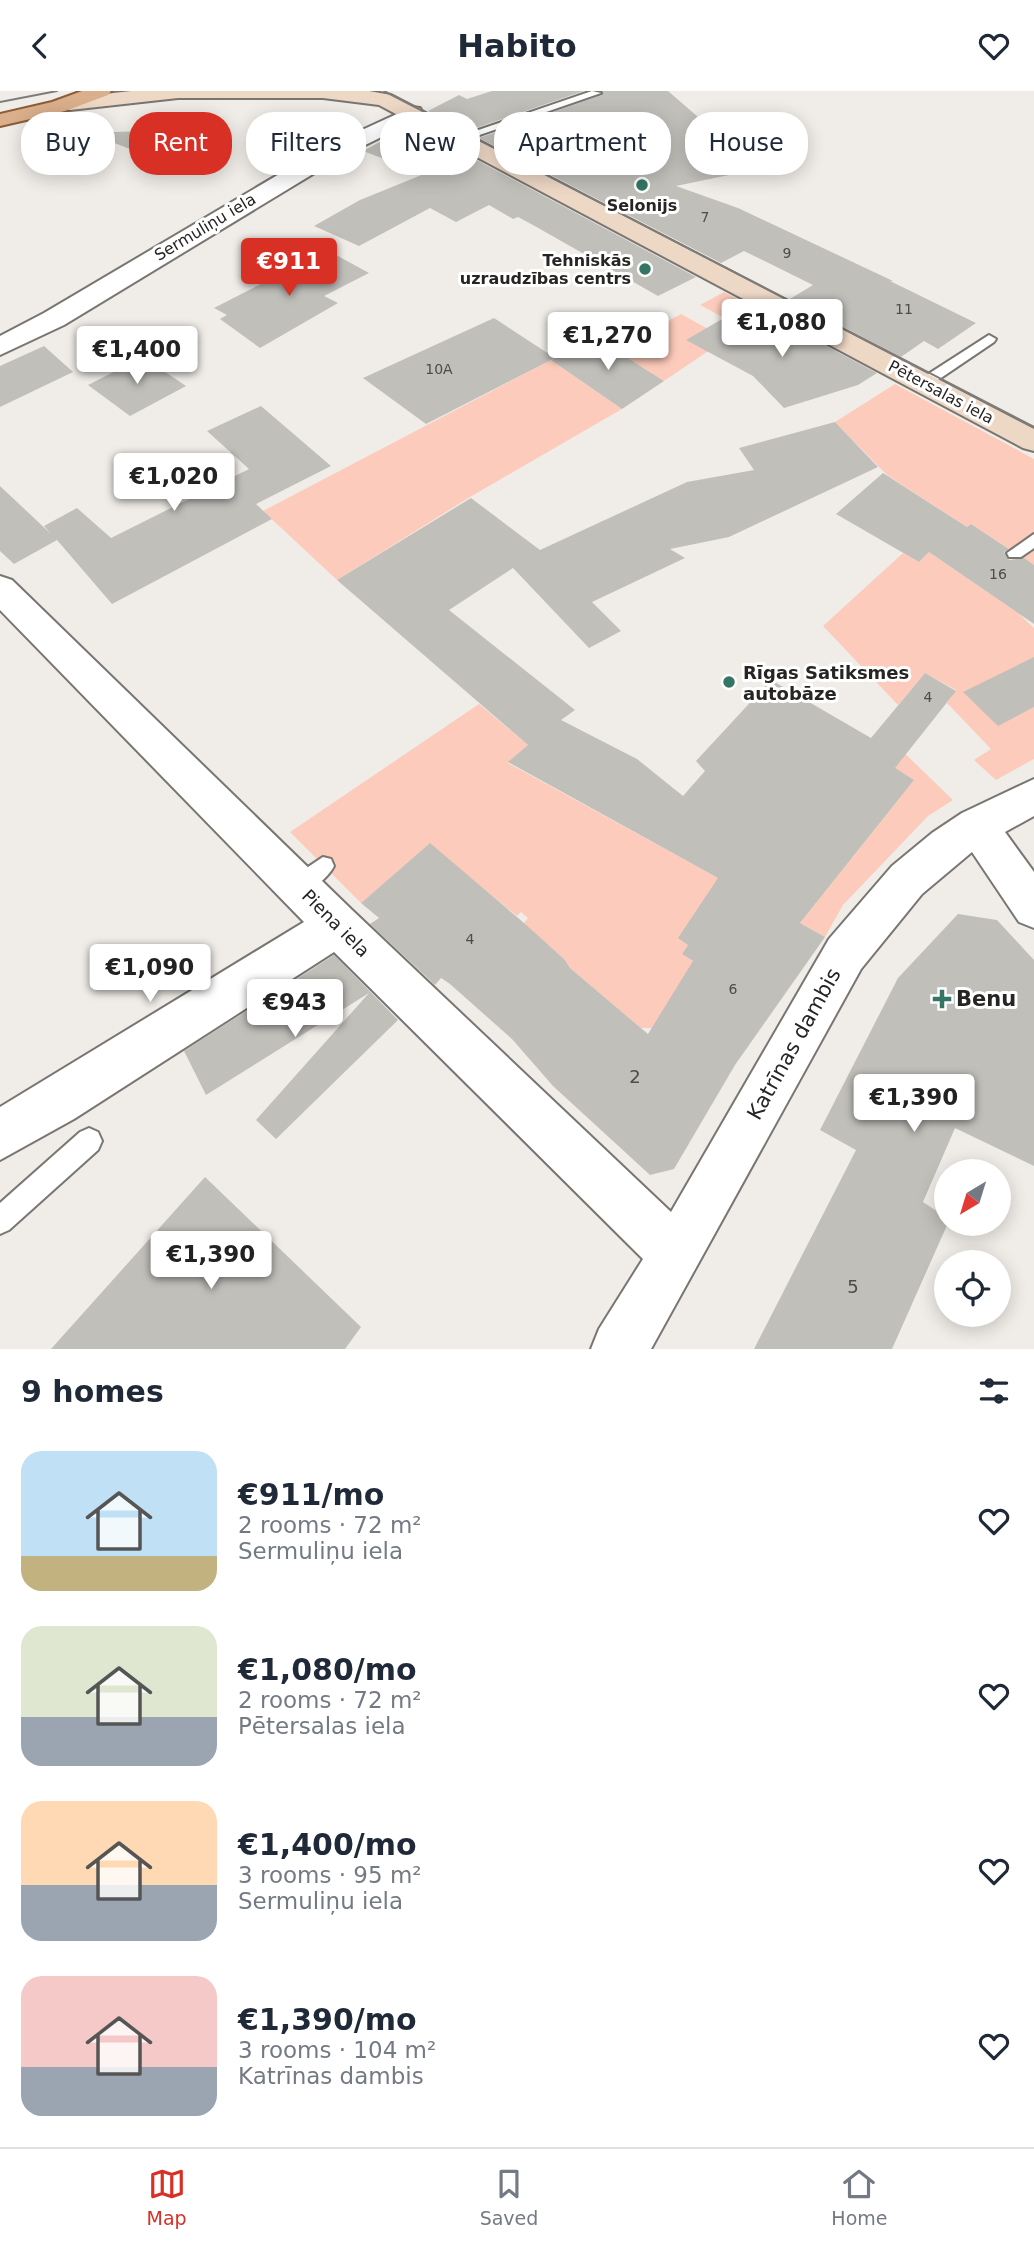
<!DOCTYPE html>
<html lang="en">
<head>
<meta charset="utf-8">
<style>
  :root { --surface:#fff; --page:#f6f6f7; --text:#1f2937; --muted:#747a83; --line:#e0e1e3; --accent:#d93025 }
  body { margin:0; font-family:"DejaVu Sans",sans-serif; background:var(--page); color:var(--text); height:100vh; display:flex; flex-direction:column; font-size:26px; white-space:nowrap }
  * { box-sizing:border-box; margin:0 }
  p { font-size:23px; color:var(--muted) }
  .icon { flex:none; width:38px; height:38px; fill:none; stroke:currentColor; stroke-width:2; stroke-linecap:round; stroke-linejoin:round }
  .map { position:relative; height:1258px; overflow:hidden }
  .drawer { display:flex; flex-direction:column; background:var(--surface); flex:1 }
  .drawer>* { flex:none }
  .banner { position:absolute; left:21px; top:21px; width:992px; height:63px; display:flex; gap:14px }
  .needle { width:46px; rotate:218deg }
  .buttons { position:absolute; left:934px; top:1068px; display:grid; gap:14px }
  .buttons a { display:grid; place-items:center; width:77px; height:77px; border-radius:50%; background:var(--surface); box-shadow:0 4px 18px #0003; font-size:35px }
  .price { position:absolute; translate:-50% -60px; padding:0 16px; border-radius:7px; background:#fff; color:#222; font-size:23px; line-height:46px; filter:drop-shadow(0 2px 4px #0008) }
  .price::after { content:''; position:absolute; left:50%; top:42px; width:21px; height:16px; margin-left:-10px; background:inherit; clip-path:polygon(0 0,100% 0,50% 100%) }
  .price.on { background:var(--accent); color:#fff }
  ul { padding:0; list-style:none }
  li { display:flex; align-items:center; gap:21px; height:175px; padding:0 21px }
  li span { display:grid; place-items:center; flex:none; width:196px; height:140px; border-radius:21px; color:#555 }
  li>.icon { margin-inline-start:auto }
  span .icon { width:84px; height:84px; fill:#fffc; stroke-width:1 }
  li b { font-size:30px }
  h2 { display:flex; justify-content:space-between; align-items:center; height:84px; padding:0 21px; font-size:30px }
  .pill { padding:0 24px; border-radius:28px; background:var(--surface); box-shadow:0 4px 18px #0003; font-size:24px; line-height:63px }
  .pill.on { background:var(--accent); color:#fff }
  header { display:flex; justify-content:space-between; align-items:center; height:91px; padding:0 21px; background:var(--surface); font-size:32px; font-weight:700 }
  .tab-bar { display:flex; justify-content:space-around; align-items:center; height:98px; border-top:2px solid var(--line); background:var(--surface); font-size:19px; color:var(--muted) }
  .tab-bar a { display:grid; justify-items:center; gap:4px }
  .tab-bar .on { color:var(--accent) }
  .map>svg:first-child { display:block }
  .green { fill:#fdcbbb }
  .building { fill:#c1bfba }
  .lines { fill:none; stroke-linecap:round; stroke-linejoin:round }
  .lane-casing { stroke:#797672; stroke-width:4 }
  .street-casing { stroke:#797672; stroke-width:4 }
  .secondary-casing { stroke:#797672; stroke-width:4 }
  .primary-casing { stroke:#8b5c35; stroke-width:4 }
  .lane { fill:#fff; fill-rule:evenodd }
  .street { fill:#fff; fill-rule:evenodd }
  .secondary { fill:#edd7c5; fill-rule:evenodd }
  .primary { fill:#daaf8c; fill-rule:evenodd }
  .tram { stroke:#7e7c79; stroke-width:2 }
  .poi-dot { fill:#347564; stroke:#fff; stroke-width:2.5 }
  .labels { text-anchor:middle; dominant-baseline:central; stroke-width:6; stroke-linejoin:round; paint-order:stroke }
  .number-label { font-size:14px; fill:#4d4c49 }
  .far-poi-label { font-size:16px; font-weight:bold; fill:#262523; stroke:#fff }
  .far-street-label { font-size:16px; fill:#262523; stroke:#fff }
  .poi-label { font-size:18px; font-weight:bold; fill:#262523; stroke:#fff; text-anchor:start }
  .street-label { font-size:18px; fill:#262523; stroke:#fff }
  .near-number-label { font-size:18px; fill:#4d4c49 }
  .near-poi-label { font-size:21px; font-weight:bold; fill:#262523; stroke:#fff; text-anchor:start }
  .near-street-label { font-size:21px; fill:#262523; stroke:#fff }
</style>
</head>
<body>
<header><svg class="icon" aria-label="back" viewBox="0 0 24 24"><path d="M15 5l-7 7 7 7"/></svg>Habito<svg class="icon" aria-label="heart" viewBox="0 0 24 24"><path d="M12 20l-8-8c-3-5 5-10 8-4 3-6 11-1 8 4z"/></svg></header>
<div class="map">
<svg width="1034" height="1258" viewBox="0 0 1034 1258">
  <rect width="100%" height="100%" fill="#f0ede8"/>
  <!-- green -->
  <g class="green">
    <polygon points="724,201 766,223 743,237 700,214"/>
    <polygon points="681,223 726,248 664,290 615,259"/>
    <polygon points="551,269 622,318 470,406 337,489 263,420"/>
    <polygon points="895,293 1034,368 1034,474 971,433 967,436 887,384 835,331"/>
    <polygon points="929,461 1018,522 1034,537 1034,668 996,689 974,669 991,658 947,612 956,599 925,582 898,614 823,535 903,462 919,471"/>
    <polygon points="479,613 528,654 508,672 740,799 688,854 682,863 694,871 652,937 641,937 570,877 565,869 523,833 528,827 521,821 517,825 429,753 361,812 290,741"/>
    <polygon points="893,651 953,709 928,725 843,814 825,846 800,832 914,689 878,668"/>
  </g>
  <!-- building -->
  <g class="building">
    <polygon points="492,0 584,0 467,40 428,20 459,4 467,8"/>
    <polygon points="602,0 668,0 720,45 767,76 676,95 738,117 893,190 890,190 976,232 938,258 924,250 901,266 790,208 813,194 744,160 721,172 479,47 602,4"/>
    <polygon points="411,34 696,186 658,205 533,134 518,126 513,128 489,114 456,131 430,117 359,155 314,135 360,109 424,83 363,60"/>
    <polygon points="197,38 190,67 172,74 88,42"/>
    <polygon points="327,159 369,182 324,205 338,212 260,257 220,228 227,224 214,217"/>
    <polygon points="766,223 877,282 858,294 784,317 753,285 686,249 724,227 743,237"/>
    <polygon points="494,227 555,267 426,333 363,287"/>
    <polygon points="595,246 604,252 664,290 622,318 551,269"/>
    <polygon points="44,255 73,281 0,316 0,275"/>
    <polygon points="143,266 186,295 130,325 88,294"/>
    <polygon points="261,315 331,375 256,413 272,428 112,513 57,449 14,473 0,460 0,395 51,443 44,435 77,417 111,447 249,378 207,340"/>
    <polygon points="835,331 878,376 729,446 670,458 685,467 592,511 621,540 589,557 513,477 449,519 575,619 561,629 637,668 683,705 705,680 696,670 771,589 871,647 925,582 956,600 895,677 914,689 800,832 825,846 735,974 674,1078 650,1084 553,995 512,948 450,893 441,887 435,894 370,833 379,827 361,812 430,752 524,832 565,869 570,877 648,943 693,870 682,863 688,854 678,847 718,787 508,671 528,654 337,489 471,407 540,459 687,391 754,379 739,357"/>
    <polygon points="883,382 967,436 971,433 1009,458 1004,461 1009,469 1024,467 1034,474 1034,533 929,461 919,471 836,423"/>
    <polygon points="1034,566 1034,616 998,635 963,601"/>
    <polygon points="958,823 997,829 1034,869 1034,1075 955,1037 923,1111 947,1127 948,1132 892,1258 754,1258 856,1059 820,1039 898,887"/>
    <polygon points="334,864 398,929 276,1048 256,1029 369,902 206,1004 184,960"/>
    <polygon points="205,1086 361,1236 345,1258 51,1258"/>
  </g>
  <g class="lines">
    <defs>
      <g id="lane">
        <polygon points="592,0 601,2 465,49 455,47"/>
        <polygon points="989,244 996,248 994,251 929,295 919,295 917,292 919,289"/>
        <polygon points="1034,443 1034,457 1021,466 1009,466 1007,462"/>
        <path d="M323,766L331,768L334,775C328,787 311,800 298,805L290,802L287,795L290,788Z"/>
        <polygon points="89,1037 98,1041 102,1050 98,1059 9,1139 0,1143 0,1112 80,1041"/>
      </g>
      <g id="street">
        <polygon points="412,16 420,17 423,22 420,27 341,66 64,234 0,264 0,245 44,222 325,56"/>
        <polygon points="0,485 12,489 352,819 671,1121 829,848 892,775 932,742 962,722 1034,688 1034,725 1005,741 1034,781 1034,837 1019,831 972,761 922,803 861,878 651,1258 591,1258 599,1238 643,1168 334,861 74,1028 0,1069 0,1016 304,831 0,519"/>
      </g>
      <polygon id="secondary" points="131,0 369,0 391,4 1034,338 1034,360 1023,357 379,14 323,7 178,7 70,19 63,17 59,13 63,9 70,7"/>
      <polygon id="primary" points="82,0 111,0 108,4 65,20 0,35 0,23 52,11"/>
    </defs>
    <!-- lane casing -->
    <use href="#lane" class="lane-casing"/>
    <!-- street casing -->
    <use href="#street" class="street-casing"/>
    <!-- secondary casing -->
    <use href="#secondary" class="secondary-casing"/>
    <!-- primary casing -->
    <use href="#primary" class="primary-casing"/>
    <!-- lane -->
    <use href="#lane" class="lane"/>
    <!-- street -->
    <use href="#street" class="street"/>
    <!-- secondary -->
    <use href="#secondary" class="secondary"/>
    <!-- primary -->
    <use href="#primary" class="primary"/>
    <!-- tram -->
    <g class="tram">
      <polyline points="384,0 1034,336"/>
      <polyline points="0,11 57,0"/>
    </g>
  </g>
  <!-- markers -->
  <g class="poi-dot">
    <circle cx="642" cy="94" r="7"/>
    <circle cx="645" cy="178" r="7"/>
    <circle cx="729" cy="591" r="7"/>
    <path d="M938.5 897.5h7v7h7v7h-7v7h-7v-7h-7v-7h7z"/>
  </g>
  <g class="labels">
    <!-- number labels -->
    <g class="number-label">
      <text x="705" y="126">7</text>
      <text x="787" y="162">9</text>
      <text x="904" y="218">11</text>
      <text x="439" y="278">10A</text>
      <text x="998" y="483">16</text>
      <text x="928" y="606">4</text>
      <text x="470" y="848">4</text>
      <text x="733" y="898">6</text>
    </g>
    <!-- far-poi labels -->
    <g class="far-poi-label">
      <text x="642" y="114">Selonijs</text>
      <text x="631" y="169" text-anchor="end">Tehniskās<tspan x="631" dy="18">uzraudzības centrs</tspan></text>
    </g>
    <!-- far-street labels -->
    <g class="far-street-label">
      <text transform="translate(205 136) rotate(-31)">Sermuliņu iela</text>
      <text transform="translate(941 301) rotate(28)">Pētersalas iela</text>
    </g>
    <!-- poi labels -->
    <g class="poi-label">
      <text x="743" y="581">Rīgas Satiksmes<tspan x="743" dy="21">autobāze</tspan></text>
    </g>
    <!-- street labels -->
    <g class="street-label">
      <text transform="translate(336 832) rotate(45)">Piena iela</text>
    </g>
    <!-- near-number labels -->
    <g class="near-number-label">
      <text x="635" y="985">2</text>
      <text x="853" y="1195">5</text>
    </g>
    <!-- near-poi labels -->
    <g class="near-poi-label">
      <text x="956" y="908">Benu</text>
    </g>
    <!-- near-street labels -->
    <g class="near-street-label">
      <text transform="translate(794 953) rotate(-61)">Katrīnas dambis</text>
    </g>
  </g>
</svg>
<div class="buttons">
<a><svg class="needle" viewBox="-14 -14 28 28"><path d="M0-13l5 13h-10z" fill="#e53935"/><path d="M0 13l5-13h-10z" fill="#747a83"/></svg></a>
<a><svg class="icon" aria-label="locate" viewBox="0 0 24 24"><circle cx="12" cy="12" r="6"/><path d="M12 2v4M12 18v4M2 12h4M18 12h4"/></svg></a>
</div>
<b class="price on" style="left:289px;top:207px">€911</b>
<b class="price" style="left:782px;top:268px">€1,080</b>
<b class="price" style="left:608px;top:281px">€1,270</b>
<b class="price" style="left:137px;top:295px">€1,400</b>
<b class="price" style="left:174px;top:422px">€1,020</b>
<b class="price" style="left:150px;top:913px">€1,090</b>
<b class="price" style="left:295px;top:948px">€943</b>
<b class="price" style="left:914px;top:1043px">€1,390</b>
<b class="price" style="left:211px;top:1200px">€1,390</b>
<div class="banner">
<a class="pill">Buy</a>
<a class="pill on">Rent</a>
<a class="pill">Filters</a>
<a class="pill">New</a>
<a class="pill">Apartment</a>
<a class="pill">House</a>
</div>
</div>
<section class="drawer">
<h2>9 homes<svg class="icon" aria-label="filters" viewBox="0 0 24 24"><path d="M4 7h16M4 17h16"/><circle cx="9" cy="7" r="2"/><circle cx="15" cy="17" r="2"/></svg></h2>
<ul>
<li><span style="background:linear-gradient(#bfe0f5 75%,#c2b280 0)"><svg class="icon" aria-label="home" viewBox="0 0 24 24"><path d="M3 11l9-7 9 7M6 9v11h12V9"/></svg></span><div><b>€911/mo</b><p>2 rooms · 72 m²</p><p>Sermuliņu iela</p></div><svg class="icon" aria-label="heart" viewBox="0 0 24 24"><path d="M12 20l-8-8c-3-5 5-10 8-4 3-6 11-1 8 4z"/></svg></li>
<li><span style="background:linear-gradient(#dfe7d0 65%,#9aa5b1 0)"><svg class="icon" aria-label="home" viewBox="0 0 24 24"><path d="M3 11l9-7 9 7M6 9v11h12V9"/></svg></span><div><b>€1,080/mo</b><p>2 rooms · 72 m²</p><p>Pētersalas iela</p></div><svg class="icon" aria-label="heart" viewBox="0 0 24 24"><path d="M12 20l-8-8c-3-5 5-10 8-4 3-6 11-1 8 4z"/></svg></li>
<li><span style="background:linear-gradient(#ffd9b3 60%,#9aa5b1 0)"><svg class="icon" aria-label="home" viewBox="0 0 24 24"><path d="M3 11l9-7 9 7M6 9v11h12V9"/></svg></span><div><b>€1,400/mo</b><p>3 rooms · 95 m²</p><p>Sermuliņu iela</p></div><svg class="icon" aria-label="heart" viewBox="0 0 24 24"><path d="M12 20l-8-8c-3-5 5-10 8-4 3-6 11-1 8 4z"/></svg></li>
<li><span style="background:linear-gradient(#f6c9c9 65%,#9aa5b1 0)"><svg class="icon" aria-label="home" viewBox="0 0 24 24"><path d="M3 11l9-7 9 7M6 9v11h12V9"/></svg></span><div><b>€1,390/mo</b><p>3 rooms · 104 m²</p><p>Katrīnas dambis</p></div><svg class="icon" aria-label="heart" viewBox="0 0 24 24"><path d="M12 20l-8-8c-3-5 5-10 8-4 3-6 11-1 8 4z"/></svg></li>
</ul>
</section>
<nav class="tab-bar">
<a class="on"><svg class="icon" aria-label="map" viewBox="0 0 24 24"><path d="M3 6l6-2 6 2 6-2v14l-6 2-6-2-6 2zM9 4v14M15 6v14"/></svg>Map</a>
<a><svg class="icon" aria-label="saved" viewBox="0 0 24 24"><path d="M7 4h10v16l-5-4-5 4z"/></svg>Saved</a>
<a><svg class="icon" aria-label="home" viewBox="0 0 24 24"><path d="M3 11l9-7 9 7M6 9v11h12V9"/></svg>Home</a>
</nav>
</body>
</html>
